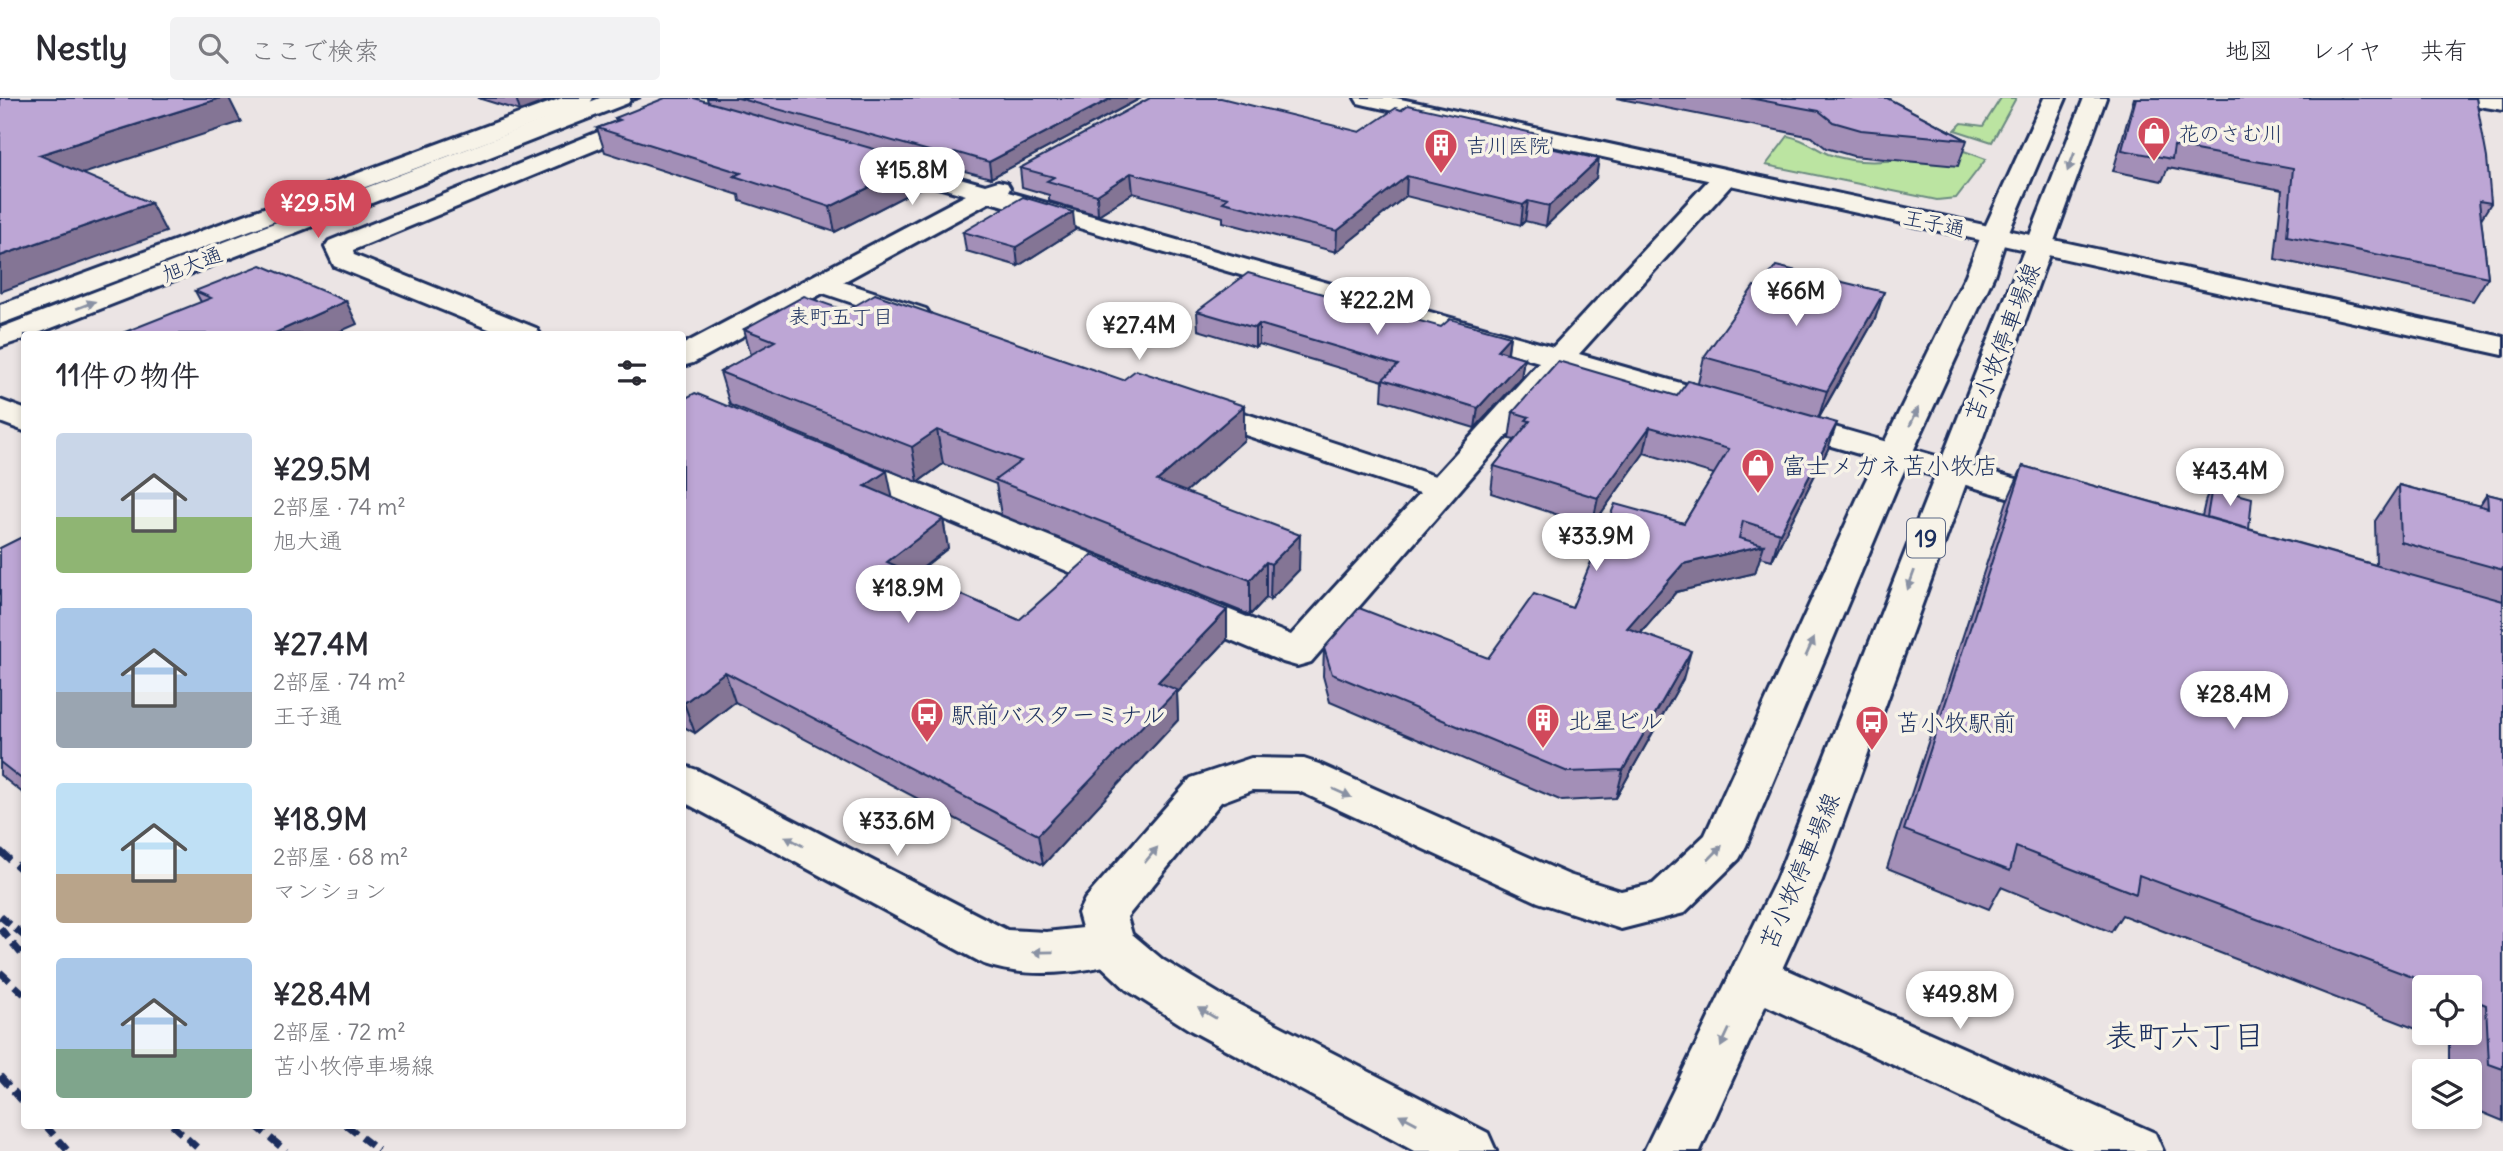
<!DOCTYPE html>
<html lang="ja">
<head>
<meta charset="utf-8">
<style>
  :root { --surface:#fff; --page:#f2f2f3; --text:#2b2b33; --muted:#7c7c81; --line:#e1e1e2; --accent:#d1495b }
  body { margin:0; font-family:Delius,"Klee One",sans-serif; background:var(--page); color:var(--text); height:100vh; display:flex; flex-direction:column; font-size:26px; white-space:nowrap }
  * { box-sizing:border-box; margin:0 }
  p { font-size:23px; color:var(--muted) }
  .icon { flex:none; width:38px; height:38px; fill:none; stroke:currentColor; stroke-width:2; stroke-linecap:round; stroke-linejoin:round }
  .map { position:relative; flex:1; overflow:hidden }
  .side { position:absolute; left:21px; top:233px; width:665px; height:798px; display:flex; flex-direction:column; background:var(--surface); border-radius:7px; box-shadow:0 4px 10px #0003 }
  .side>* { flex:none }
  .tools { position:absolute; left:2412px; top:877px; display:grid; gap:14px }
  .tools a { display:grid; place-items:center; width:70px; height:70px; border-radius:7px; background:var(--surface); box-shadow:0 4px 10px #0003; font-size:35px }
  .price { position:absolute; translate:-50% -60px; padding:0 16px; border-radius:24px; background:#fff; color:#222; font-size:23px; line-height:46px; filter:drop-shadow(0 2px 4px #0008) }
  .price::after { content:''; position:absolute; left:50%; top:42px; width:21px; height:16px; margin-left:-10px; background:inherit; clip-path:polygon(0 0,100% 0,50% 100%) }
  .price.active { background:var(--accent); color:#fff }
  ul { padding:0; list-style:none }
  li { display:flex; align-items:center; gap:21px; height:175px; padding:0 35px }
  li span { display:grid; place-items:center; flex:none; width:196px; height:140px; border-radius:7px; color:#555 }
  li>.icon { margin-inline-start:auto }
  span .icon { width:84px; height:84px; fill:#fffc; stroke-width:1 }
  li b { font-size:30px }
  h2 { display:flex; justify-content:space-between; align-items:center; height:84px; padding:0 35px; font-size:30px }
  header { display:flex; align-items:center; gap:42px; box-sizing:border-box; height:98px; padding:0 35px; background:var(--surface); border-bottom:2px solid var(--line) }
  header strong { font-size:33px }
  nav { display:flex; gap:38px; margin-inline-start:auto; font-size:24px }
  .search { width:490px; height:63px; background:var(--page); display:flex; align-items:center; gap:18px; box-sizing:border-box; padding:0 24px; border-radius:7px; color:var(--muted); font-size:26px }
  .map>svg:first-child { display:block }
  .green { fill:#bbe4a1; stroke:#6b8a80; stroke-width:2 }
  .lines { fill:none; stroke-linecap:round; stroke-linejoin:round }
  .street-casing { stroke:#1b2f5e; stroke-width:6 }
  .secondary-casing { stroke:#1b2f5e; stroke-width:6 }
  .primary-casing { stroke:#1b2f5e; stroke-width:6 }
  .street { fill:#f7f3e8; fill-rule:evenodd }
  .secondary { fill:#f7f3e8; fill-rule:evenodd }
  .primary { fill:#f7f3e8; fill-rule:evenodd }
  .rail { stroke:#1b2f5e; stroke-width:7; stroke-dasharray:13 7; stroke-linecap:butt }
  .wall { fill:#a38fb7; stroke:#1b2f5e; stroke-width:2 }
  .shaded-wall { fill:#847495; stroke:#1b2f5e; stroke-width:2 }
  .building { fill:#bda6d5; stroke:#1b2f5e; stroke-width:2 }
  .oneway { fill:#8991a3 }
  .labels { text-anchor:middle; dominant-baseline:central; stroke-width:7; stroke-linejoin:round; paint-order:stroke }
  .far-poi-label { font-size:21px; fill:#1b2f5e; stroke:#f7f3e8; text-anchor:start }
  .far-street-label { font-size:21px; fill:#1b2f5e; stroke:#f7f3e8 }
  .far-neighbourhood-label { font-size:21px; fill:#1b2f5e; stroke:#f7f3e8 }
  .shield { fill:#f7f3e8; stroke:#5d6a87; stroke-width:2 }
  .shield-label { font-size:23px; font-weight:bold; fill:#1b2f5e }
  .street-label { font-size:24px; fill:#1b2f5e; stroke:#f7f3e8 }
  .poi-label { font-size:24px; fill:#1b2f5e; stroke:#f7f3e8; text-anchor:start }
  .near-neighbourhood-label { font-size:32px; fill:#1b2f5e; stroke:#f7f3e8 }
</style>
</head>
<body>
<header>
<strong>Nestly</strong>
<div class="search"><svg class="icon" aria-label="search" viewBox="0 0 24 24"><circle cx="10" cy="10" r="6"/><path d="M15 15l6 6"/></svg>ここで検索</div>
<nav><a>地図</a><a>レイヤ</a><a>共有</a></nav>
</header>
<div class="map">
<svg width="2503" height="1053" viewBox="0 0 2503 1053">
  <rect width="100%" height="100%" fill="#ebe4e4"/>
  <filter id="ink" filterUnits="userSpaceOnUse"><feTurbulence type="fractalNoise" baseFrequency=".0143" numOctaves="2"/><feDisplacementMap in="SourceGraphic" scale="14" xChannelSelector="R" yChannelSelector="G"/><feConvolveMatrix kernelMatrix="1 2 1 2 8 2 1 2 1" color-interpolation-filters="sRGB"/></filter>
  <g filter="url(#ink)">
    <!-- green -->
    <g class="green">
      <polygon points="2001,0 2016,0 1992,44 1955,32 1962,25 1983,28"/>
      <path d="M1898,29L1986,61L1956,100L1937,102L1766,67L1788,38C1807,42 1812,49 1828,56C1853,65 1881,65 1906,60Z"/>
    </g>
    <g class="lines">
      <defs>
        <g id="street">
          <polygon points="562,0 593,0 590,5 0,226 0,207"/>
          <polygon points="682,0 712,0 709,5 353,152 354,157 536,230 540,236 501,236 334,168 325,149 329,143"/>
          <polygon points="2458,0 2503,0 2503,12 2461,5"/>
          <polygon points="870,55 985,87 998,83 1007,85 1010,90 1008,94 1553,249 1716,74 1725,72 1734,74 1737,79 1734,84 1579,256 2076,398 2081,405 2076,412 2064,415 2052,412 1565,271 1311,564 1297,568 1283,564 828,372 823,365 828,358 840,355 852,358 1291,537 1420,395 1185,317 1180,310 1185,303 1196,301 1207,303 1435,378 1539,264 990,104 843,184 926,211 930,217 926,223 916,226 906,223 823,195 693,265 682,268 682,247 966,97 862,67 858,62 862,57"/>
          <polygon points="0,302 24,311 24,333 0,324"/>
          <path d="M682,667L697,672L1007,832L1046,834L1111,827L1128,833L1135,847L1128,861C1086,876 1026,881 984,866L682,703Z"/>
          <polygon points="1754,857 2155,1035 2163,1053 2076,1053 1736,893 1729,878 1736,863"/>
        </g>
        <g id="secondary">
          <polygon points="600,0 631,0 628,5 36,236 24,236 24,241 0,249 0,230"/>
          <polygon points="1355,0 1396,0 2503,239 2503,257 1366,7 1358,5"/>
        </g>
        <g id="primary">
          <polygon points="2044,0 2066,0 2007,138 1994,177 1898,386 1746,748 1739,761 1684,815 1621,831 1538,804 1299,693 1253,692 1221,704 1127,819 1132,836 1163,862 1226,900 1488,1035 1496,1053 1414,1053 1190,932 1127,892 1094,861 1087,847 1078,815 1085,801 1191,680 1251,660 1304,661 1319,666 1569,777 1621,793 1653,786 1705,737 1864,386 1966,177 1981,138"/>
          <polygon points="2084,0 2106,0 1822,782 1700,1053 1644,1053 1776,782"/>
        </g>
      </defs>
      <!-- street casing -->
      <use href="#street" class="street-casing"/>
      <!-- secondary casing -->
      <use href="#secondary" class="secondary-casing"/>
      <!-- primary casing -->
      <use href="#primary" class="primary-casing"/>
      <!-- street -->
      <use href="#street" class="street"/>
      <!-- secondary -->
      <use href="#secondary" class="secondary"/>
      <!-- primary -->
      <use href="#primary" class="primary"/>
      <!-- rail -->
      <g class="rail">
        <polyline points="0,753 24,774"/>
        <polyline points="0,818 24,838"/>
        <polyline points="0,830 24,859"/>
        <polyline points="0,874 24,896"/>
        <polyline points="0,978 24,1005"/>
        <polyline points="45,1027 68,1053"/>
        <polyline points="172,1027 201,1053"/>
        <polyline points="255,1027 286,1053"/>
        <polyline points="346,1027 379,1053"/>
      </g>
    </g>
    <!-- wall -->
    <g class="wall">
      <polygon points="478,0 555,0 520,13"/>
      <polygon points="707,0 1141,0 991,80 957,71 950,74 920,66 924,88 835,134 740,103 739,97 605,54 597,30 616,23 615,20 708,4"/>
      <polygon points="1616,0 1887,0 1967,42 1958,68 1853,58 1826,50 1812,39"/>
      <polygon points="2134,0 2476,0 2491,105 2481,121 2488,179 2473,203 2275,161 2282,92 2168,70 2162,83 2113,73"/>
      <polygon points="1360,34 1551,39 1549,50 1596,80 1546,128 1525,123 1521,127 1406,98 1336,154 1223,124 1223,119 1133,95 1098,117 1049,103 1049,97 1022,89 1020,70"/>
      <polygon points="1075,132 1018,168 966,153 963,134"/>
      <polygon points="195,193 357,226 201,204"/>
      <polygon points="846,213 1244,342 1186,394 1299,472 1270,502 1266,500 1250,517 1001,417 996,386 943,366 918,384 730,307 720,274 751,257 744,231"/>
      <polygon points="1197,213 1441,229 1510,238 1508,255 1524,260 1521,280 1475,330 1382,302 1383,283 1259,246 1255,249 1198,232"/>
      <polygon points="1875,221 1819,320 1828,351 1772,462 1760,459 1755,475 1676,494 1641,535 1683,581 1616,700 1562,703 1330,604 1323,578 1324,550 1488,560 1572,510 1684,425 1714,376 1644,355 1592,428 1491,395 1494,368 1515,342 1509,341 1513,314 1677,298 1698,285 1704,259"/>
      <polygon points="682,302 892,400 943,421 948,450 915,476 1019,522 1227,512 1227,542 1177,595 1178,622 1043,767 735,604 695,635 682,628"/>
      <polygon points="2023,368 2202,418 2206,400 2212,389 2249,431 2376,467 2375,423 2399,387 2479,408 2487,396 2503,400 2503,1023 2469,1009 2469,973 2449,973 2449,943 2425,934 2469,934 2469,889 2424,889 2424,934 2122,817 2111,834 2001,789 1989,811 1887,770 2007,403"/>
      <polygon points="24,438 24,696 0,677 0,450"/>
    </g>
    <!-- shaded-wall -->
    <g class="shaded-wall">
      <polygon points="221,0 229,0 241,24 55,85 39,57"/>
      <polygon points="516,0 555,0 520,13"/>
      <polygon points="631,0 641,0 632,3"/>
      <polygon points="1112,0 1141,0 991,80 989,64"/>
      <polygon points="1551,39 1548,58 1541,48"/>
      <polygon points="955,54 957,71 950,74 947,58"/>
      <polygon points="1599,61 1596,80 1546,128 1549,108"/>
      <polygon points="920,64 924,88 835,134 830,109"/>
      <polygon points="1131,75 1133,95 1098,117 1097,97"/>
      <polygon points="1407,78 1406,98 1336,154 1337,133"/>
      <polygon points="1528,103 1525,123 1521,127 1523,107"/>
      <polygon points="151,105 166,134 0,194 0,158"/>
      <polygon points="1073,114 1075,132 1018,168 1016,149"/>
      <polygon points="1884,194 1875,221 1818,321 1827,293"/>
      <polygon points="346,203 357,226 334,236 273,236"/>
      <polygon points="1259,226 1259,246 1255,249 1255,230"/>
      <polygon points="1510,238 1507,258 1497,252"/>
      <polygon points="1524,260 1521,280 1475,330 1478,310"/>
      <polygon points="1244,308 1244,342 1159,418 1157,383"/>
      <polygon points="1837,325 1828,351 1772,462 1780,435"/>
      <polygon points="1650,329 1644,355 1592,428 1598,400"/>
      <polygon points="937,332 943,366 918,384 912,349"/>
      <polygon points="887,373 893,402 865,388"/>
      <polygon points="943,421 948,450 893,493 887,464"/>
      <polygon points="1300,437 1299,472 1270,502 1271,466"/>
      <polygon points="1764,447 1755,475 1676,494 1620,558 1627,530 1683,466"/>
      <polygon points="1266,464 1266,500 1250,517 1250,482"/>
      <polygon points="1227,512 1227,542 1177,595 1178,622 1043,767 1038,737 1158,584"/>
      <polygon points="1691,553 1683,581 1616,700 1623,672"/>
      <polygon points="725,574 735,604 695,635 684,605"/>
    </g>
    <!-- building -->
    <g class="building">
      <polygon points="0,0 221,0 39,57 151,105 0,158"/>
      <polygon points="665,0 694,0 920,64 830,109 734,78 741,75 597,30 620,22 615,20"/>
      <polygon points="738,0 1112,0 989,64 955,54 947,58"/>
      <polygon points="1150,0 1221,0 1360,34 1396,10 1401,12 1408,7 1551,39 1541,48 1599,61 1549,108 1528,103 1523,107 1407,78 1337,133 1223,104 1228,100 1131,75 1097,97 1047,83 1054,79 1020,70"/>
      <polygon points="1749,0 1887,0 1967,42 1861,32 1833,24 1819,13"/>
      <polygon points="2136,0 2476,0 2487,60 2491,105 2479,103 2488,179 2287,138 2293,70 2174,48 2172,61 2122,52"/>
      <polygon points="1023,99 1073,114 1016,149 963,134"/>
      <polygon points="261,167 346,203 273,236 120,236 211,200 195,193"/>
      <polygon points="1776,168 1884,194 1827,293 1704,259 1754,188 1760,190"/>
      <polygon points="1248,175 1441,229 1450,221 1510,238 1497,252 1524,260 1478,310 1383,281 1398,267 1259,226 1255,230 1197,213"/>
      <polygon points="875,196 1123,282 1136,272 1244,308 1157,383 1300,437 1271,466 1266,464 1250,482 995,382 1021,363 937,332 912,349 720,274 775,243 744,231 804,198 846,213"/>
      <polygon points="1558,263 1677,298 1688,283 1837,325 1780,435 1743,423 1739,440 1764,447 1683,466 1627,530 1691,553 1623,672 1568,674 1332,576 1324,550 1359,510 1488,560 1534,496 1572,510 1615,406 1684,425 1729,351 1650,329 1598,400 1494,368 1530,323 1526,322 1529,319 1513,314"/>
      <polygon points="695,295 887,373 865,388 943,421 887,464 1019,522 1092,457 1227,512 1158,584 1177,592 1038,737 725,574 684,605 682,604 682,302"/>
      <polygon points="2023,368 2503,503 2503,971 2489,966 2486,907 2469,900 2469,889 2439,889 2139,777 2136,796 2016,749 2010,773 1904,732"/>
      <polygon points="2399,387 2488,410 2487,396 2503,400 2503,472 2401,444"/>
      <polygon points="2212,389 2252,400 2249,431 2207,419"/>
      <polygon points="24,438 24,683 0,664 0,450"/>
    </g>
    <!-- one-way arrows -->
    <defs><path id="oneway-solid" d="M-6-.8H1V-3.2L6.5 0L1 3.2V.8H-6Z" transform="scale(1.75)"/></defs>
    <g class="oneway">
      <use href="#oneway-solid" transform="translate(2071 64) rotate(111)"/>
      <use href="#oneway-solid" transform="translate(86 207) rotate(-21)"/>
      <use href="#oneway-solid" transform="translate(1914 319) rotate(-65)"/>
      <use href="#oneway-solid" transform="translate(1911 482) rotate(110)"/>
      <use href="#oneway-solid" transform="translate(1810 549) rotate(-66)"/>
      <use href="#oneway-solid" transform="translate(1342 695) rotate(24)"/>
      <use href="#oneway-solid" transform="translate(794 743) rotate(-152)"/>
      <use href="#oneway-solid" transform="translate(1715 755) rotate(-46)"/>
      <use href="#oneway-solid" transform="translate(1151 757) rotate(-50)"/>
      <use href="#oneway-solid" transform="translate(1043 854) rotate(179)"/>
      <use href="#oneway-solid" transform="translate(1207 915) rotate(-150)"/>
      <use href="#oneway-solid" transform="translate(1725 940) rotate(115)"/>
      <use href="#oneway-solid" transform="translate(1408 1021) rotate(-152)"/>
    </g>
  </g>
  <!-- icons -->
  <defs>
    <symbol id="shop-pin" viewBox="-11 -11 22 30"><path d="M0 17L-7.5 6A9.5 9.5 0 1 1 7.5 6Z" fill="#d1495b" stroke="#f7f3e8"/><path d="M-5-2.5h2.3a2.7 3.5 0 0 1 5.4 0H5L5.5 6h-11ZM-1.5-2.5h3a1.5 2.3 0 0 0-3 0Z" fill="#fff"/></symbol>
    <symbol id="building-pin" viewBox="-11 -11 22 30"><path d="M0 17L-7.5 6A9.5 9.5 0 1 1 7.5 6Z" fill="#d1495b" stroke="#f7f3e8"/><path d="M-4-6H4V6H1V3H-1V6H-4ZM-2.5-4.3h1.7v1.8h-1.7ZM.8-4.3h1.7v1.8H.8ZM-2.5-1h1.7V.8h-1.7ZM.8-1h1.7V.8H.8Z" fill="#fff"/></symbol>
    <symbol id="bus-pin" viewBox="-11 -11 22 30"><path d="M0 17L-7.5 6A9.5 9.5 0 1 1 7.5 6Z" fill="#d1495b" stroke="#f7f3e8"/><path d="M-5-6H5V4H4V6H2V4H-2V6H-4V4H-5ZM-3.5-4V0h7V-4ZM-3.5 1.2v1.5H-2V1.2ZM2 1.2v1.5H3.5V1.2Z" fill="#fff"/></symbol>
  </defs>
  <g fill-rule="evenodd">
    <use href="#shop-pin" x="2135" y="16" width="38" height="52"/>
    <use href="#building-pin" x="1422" y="28" width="38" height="52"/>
    <use href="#shop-pin" x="1739" y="348" width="38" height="52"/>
    <use href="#bus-pin" x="908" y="597" width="38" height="52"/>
    <use href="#building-pin" x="1524" y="603" width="38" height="52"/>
    <use href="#bus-pin" x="1853" y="605" width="38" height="52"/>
  </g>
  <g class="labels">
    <!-- far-poi labels -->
    <g class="far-poi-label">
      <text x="2178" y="35">花のさむ川</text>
      <text x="1466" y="47">吉川医院</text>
    </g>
    <!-- far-street labels -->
    <g class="far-street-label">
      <text transform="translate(1934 125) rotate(12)">王子通</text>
      <text transform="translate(192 166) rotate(-21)">旭大通</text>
    </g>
    <!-- far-neighbourhood labels -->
    <g class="far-neighbourhood-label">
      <text x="841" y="218">表町五丁目</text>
    </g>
    <!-- shield labels -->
    <rect class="shield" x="1907" y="420.5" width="38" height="39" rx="5"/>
    <g class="shield-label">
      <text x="1926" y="440">19</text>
    </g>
    <!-- street labels -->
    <g class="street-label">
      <text transform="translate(2002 244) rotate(-69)">苫小牧停車場線</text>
      <text transform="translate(1799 773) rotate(-67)">苫小牧停車場線</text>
    </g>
    <!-- poi labels -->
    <g class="poi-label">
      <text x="1782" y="367">富士メガネ苫小牧店</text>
      <text x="951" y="616">駅前バスターミナル</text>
      <text x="1568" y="622">北星ビル</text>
      <text x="1896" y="624">苫小牧駅前</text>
    </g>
    <!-- near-neighbourhood labels -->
    <g class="near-neighbourhood-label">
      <text x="2185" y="937">表町六丁目</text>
    </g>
  </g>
</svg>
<div class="tools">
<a><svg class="icon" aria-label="locate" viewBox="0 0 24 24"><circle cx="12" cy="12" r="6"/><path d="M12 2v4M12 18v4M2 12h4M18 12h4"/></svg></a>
<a><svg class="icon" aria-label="layers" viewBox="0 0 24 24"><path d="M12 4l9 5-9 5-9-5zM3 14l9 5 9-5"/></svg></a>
</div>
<b class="price" style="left:912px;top:109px">¥15.8M</b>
<b class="price active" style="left:318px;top:142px">¥29.5M</b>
<b class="price" style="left:1796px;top:230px">¥66M</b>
<b class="price" style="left:1377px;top:239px">¥22.2M</b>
<b class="price" style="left:1139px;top:264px">¥27.4M</b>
<b class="price" style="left:2230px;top:410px">¥43.4M</b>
<b class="price" style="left:1596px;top:475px">¥33.9M</b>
<b class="price" style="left:908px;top:527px">¥18.9M</b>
<b class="price" style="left:2234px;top:633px">¥28.4M</b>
<b class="price" style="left:897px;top:760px">¥33.6M</b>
<b class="price" style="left:1960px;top:933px">¥49.8M</b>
<section class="side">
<h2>11件の物件<svg class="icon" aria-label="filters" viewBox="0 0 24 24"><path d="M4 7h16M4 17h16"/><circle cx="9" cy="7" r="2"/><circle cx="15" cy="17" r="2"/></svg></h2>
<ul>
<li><span style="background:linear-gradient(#c9d6e8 60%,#8fb573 0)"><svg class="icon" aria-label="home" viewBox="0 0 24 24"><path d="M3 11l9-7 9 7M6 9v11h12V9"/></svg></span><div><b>¥29.5M</b><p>2部屋 · 74 m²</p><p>旭大通</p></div></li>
<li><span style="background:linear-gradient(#a9c7e8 60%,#9aa5b1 0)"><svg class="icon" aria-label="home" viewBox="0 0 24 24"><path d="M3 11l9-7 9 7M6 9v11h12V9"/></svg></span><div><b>¥27.4M</b><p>2部屋 · 74 m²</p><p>王子通</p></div></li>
<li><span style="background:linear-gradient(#bfe0f5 65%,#b9a48a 0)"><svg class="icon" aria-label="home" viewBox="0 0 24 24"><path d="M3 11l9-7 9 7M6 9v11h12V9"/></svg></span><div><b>¥18.9M</b><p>2部屋 · 68 m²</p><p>マンション</p></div></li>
<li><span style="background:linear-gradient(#a9c7e8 65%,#7fa58c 0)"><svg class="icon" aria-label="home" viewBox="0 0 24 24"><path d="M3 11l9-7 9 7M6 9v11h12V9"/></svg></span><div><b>¥28.4M</b><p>2部屋 · 72 m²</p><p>苫小牧停車場線</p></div></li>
</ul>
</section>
</div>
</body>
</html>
